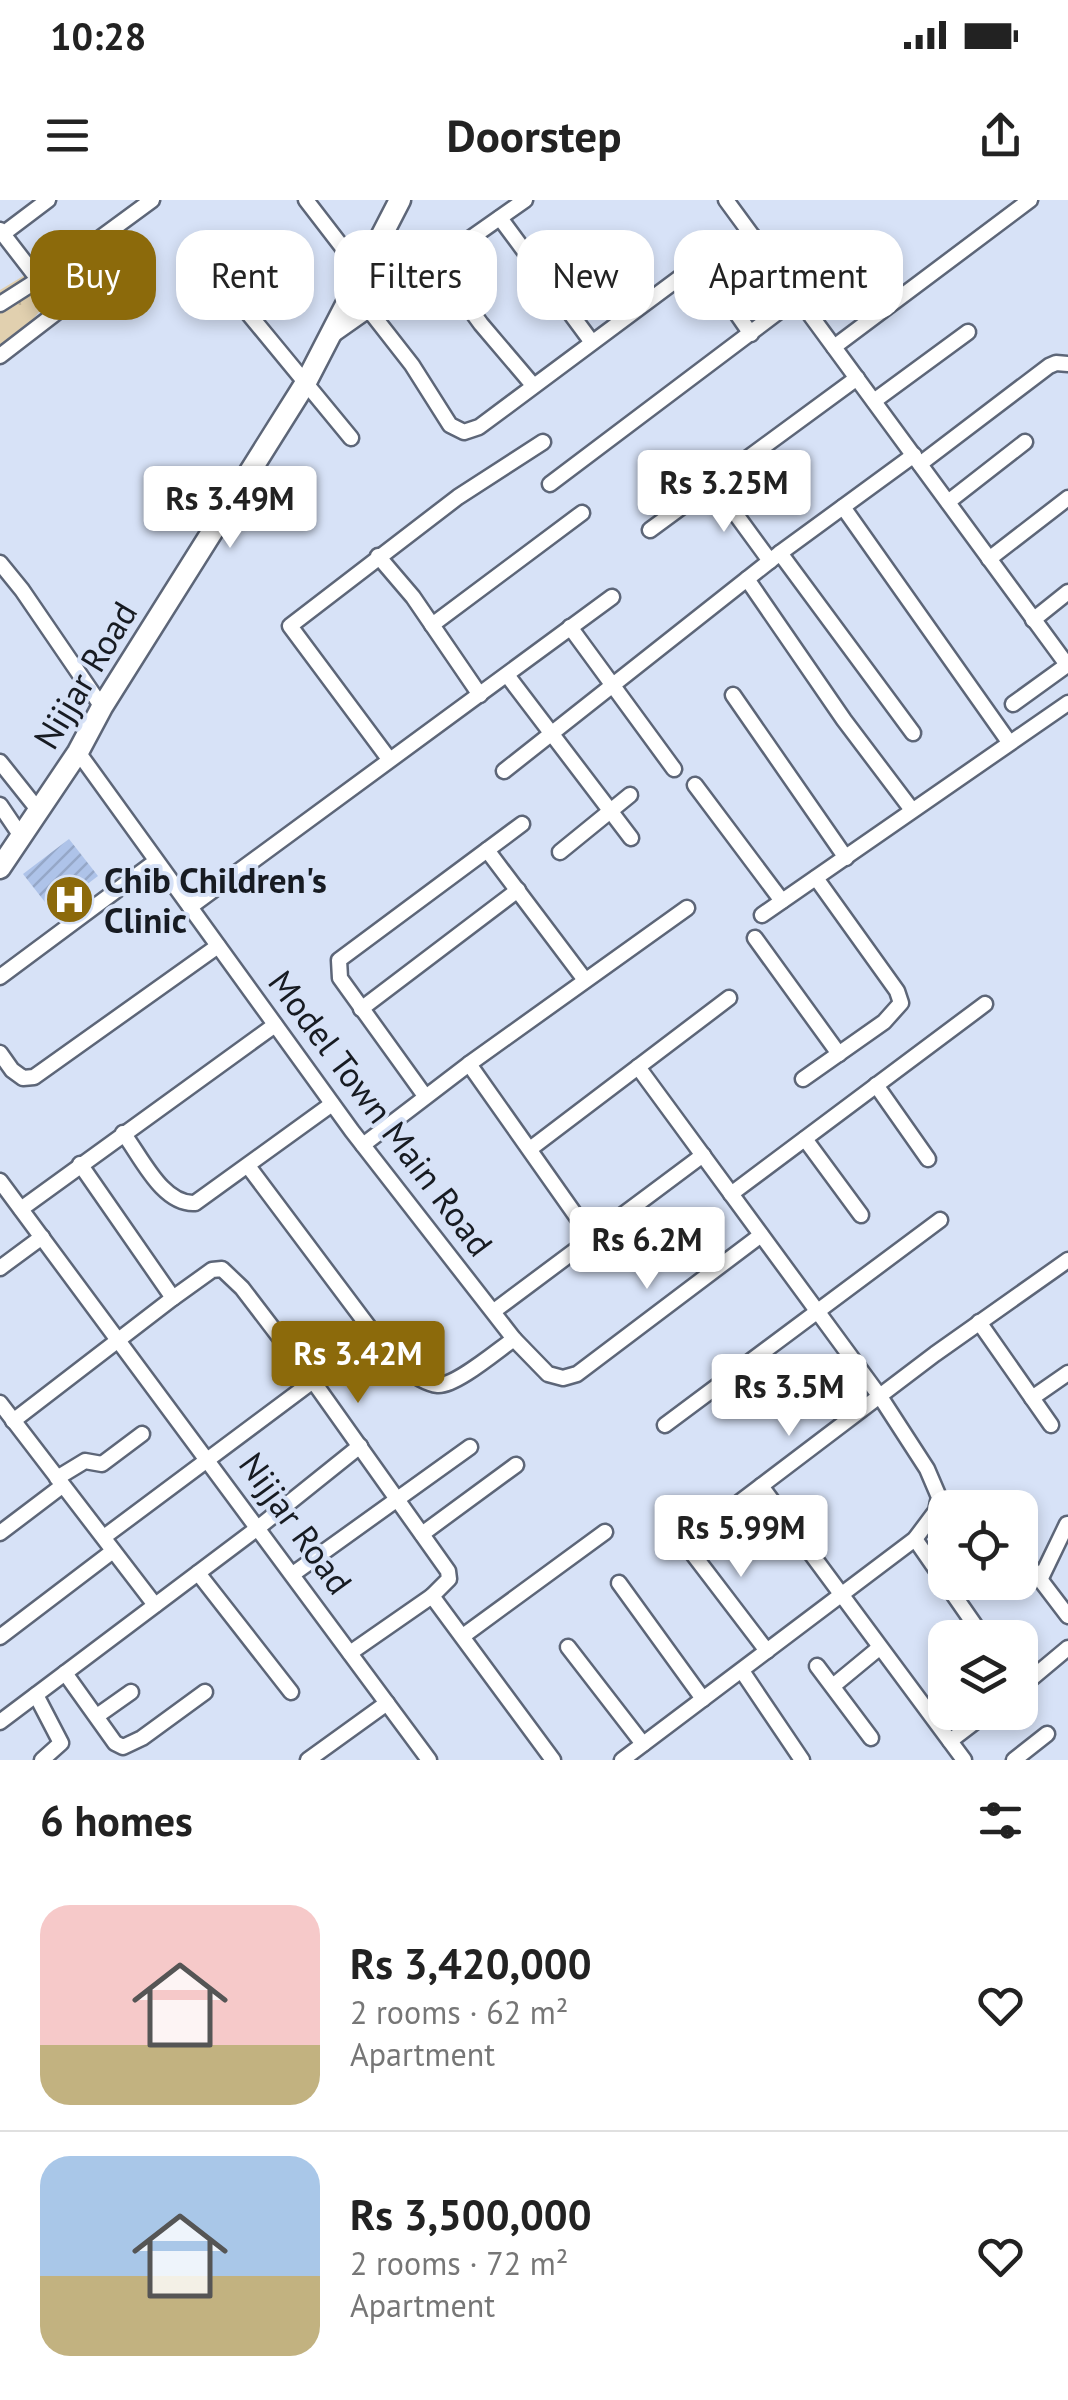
<!DOCTYPE html>
<html lang="en">
<head>
<meta charset="utf-8">
<style>
  :root { --surface:#fff; --page:#f6f6f6; --text:#222; --muted:#767676; --line:#e0e0e0; --accent:#8c6a0b }
  body { margin:0; font-family:"PT Sans",sans-serif; background:var(--page); color:var(--text); height:100vh; display:flex; flex-direction:column; font-size:38px; white-space:nowrap }
  * { box-sizing:border-box; margin:0 }
  p { font-size:32px; color:var(--muted) }
  .icon { flex:none; width:55px; height:55px; fill:none; stroke:currentColor; stroke-width:2; stroke-linecap:round; stroke-linejoin:round }
  .map { position:relative; height:1560px; overflow:hidden }
  .details { display:flex; flex-direction:column; background:var(--surface); flex:1 }
  .details>* { flex:none }
  .top-card { position:absolute; left:30px; top:30px; width:1010px; height:90px; display:flex; gap:20px }
  .tools { position:absolute; left:928px; top:1290px; display:grid; gap:20px }
  .tools a { display:grid; place-items:center; width:110px; height:110px; border-radius:20px; background:var(--surface); box-shadow:0 5px 15px #0003; font-size:50px }
  .price { position:absolute; translate:-50% -85px; padding:0 22px; border-radius:10px; background:#fff; color:#222; font-size:32px; line-height:65px; filter:drop-shadow(0 2px 5px #0008) }
  .price::after { content:''; position:absolute; left:50%; top:60px; width:30px; height:22px; margin-left:-15px; background:inherit; clip-path:polygon(0 0,100% 0,50% 100%) }
  .price.on { background:var(--accent); color:#fff }
  ul { padding:0; list-style:none }
  li { display:flex; align-items:center; gap:30px; height:250px; padding:0 40px }
  li+li { border-top:2px solid var(--line) }
  li span { display:grid; place-items:center; flex:none; width:280px; height:200px; border-radius:30px; color:#555 }
  li>.icon { margin-inline-start:auto }
  span .icon { width:120px; height:120px; fill:#fffc; stroke-width:1 }
  li b { font-size:42px }
  h2 { display:flex; justify-content:space-between; align-items:center; height:120px; padding:0 40px; font-size:42px }
  .pill { padding:0 35px; border-radius:30px; background:var(--surface); box-shadow:0 5px 15px #0003; font-size:35px; line-height:90px }
  .pill.on { background:var(--accent); color:#fff }
  .status { display:flex; justify-content:space-between; align-items:center; height:70px; padding:0 50px; background:var(--surface); direction:ltr }
  .status svg { height:28px; fill:currentColor }
  header { display:flex; justify-content:space-between; align-items:center; height:130px; padding:0 40px; background:var(--surface); font-size:45px; font-weight:700 }
  .map>svg:first-child { display:block }
  .forest { fill:url(#forest-crowns) }
  .building { fill:url(#building-hatch) }
  .lines { fill:none; stroke-linecap:round; stroke-linejoin:round }
  .street-casing { stroke:#5d6678; stroke-width:19 }
  .secondary-casing { stroke:#5d6678; stroke-width:25 }
  .street { stroke:#fff; stroke-width:14 }
  .secondary { stroke:#fff; stroke-width:20 }
  .labels { text-anchor:middle; dominant-baseline:central; stroke-width:8; stroke-linejoin:round; paint-order:stroke }
  .street-label { font-size:35px; fill:#171b22; stroke:#d7e2f7 }
  .poi-label { font-size:35px; font-weight:bold; fill:#171b22; stroke:#d7e2f7; text-anchor:start }
</style>
</head>
<body>
<div class="status"><b>10:28</b><svg viewBox="0 0 49 12"><path d="M0 12V9h3v3zM5 12V6h3v6zM10 12V3h3v9zM15 12V0h3v12zM26 1h20v11H26zM47 4h2v5h-2z"/></svg></div>
<header><svg class="icon" aria-label="menu" viewBox="0 0 24 24"><path d="M4 6h16M4 12h16M4 18h16"/></svg>Doorstep<svg class="icon" aria-label="share" viewBox="0 0 24 24"><path d="M12 15V3M7 8l5-5 5 5M5 13v7h14v-7"/></svg></header>
<div class="map">
<svg width="1068" height="1560" viewBox="0 0 1068 1560">
  <defs>
    <pattern id="forest-crowns" width="20" height="18" patternUnits="userSpaceOnUse" patternTransform="scale(2.5)"><rect width="20" height="18" fill="#e1d0af"/><path d="M2 6a3 3 0 1 1 6 0M12 15a3 3 0 1 1 6 0" fill="none" stroke="#c0b296"/></pattern>
    <pattern id="building-hatch" width="6" height="6" patternUnits="userSpaceOnUse" patternTransform="scale(2.5)"><rect width="6" height="6" fill="#aec3e9"/><path d="M-1 1l2-2M0 6l6-6M5 7l2-2" fill="none" stroke="#95a7c8"/></pattern>
  </defs>
  <rect width="100%" height="100%" fill="#d7e2f7"/>
  <!-- forest -->
  <polygon class="forest" points="25,75 44,106 24,130 0,148 0,90"/>
  <!-- building -->
  <polygon class="building" points="69,639 98,676 52,711 23,674"/>
  <g class="lines">
    <defs>
      <g id="street">
        <polyline points="306,0 363,74"/>
        <polyline points="726,0 1068,466"/>
        <polyline points="500,18 591,141"/>
        <polyline points="0,30 61,109 0,156"/>
        <polyline points="3,34 48,0"/>
        <polyline points="435,61 481,124 532,184"/>
        <polyline points="708,72 755,38"/>
        <polyline points="0,104 80,53 152,0"/>
        <polyline points="243,107 351,238"/>
        <polyline points="369,110 412,165 450,225 464,232 479,227 694,67 708,72 751,134"/>
        <polyline points="333,135 525,0"/>
        <polyline points="834,147 1030,0"/>
        <polyline points="874,201 968,132"/>
        <polyline points="920,264 1049,166 1056,163 1068,164"/>
        <polyline points="713,283 770,361"/>
        <polyline points="550,284 798,97"/>
        <polyline points="948,302 1025,242"/>
        <polyline points="843,307 1009,542"/>
        <polyline points="650,330 857,178"/>
        <polyline points="780,353 913,533"/>
        <polyline points="378,356 413,397 480,495"/>
        <polyline points="989,359 1068,298"/>
        <polyline points="0,363 22,390 102,507"/>
        <polyline points="747,379 844,520 912,610"/>
        <polyline points="1033,420 1068,392"/>
        <polyline points="432,425 582,313"/>
        <polyline points="570,427 674,569"/>
        <polyline points="507,475 631,638"/>
        <polyline points="733,495 846,658"/>
        <polyline points="1013,504 1067,465"/>
        <polyline points="78,552 352,931 514,1139 548,1174 563,1178 577,1174 761,1035"/>
        <polyline points="389,559 290,426 458,297 543,242"/>
        <polyline points="0,562 39,611"/>
        <polyline points="504,571 780,353 914,255"/>
        <polyline points="695,585 782,701"/>
        <polyline points="0,605 21,636"/>
        <polyline points="487,650 585,780"/>
        <polyline points="560,652 630,595"/>
        <polyline points="190,707 612,397"/>
        <polyline points="762,715 1068,503"/>
        <polyline points="755,738 839,854"/>
        <polyline points="0,777 156,661"/>
        <polyline points="361,809 518,690"/>
        <polyline points="0,853 12,870 23,878 34,877 218,746"/>
        <polyline points="469,864 591,1037"/>
        <polyline points="803,879 884,822 901,803 897,791 816,678"/>
        <polyline points="876,885 928,959"/>
        <polyline points="425,896 340,778 339,760 522,624"/>
        <path d="M123,933C141,956 162,1005 195,1003L332,904"/>
        <polyline points="805,939 861,1015"/>
        <polyline points="363,945 469,864 687,708"/>
        <polyline points="530,949 729,798"/>
        <polyline points="80,964 173,1098"/>
        <path d="M248,966L395,1162C408,1170 422,1183 438,1185C456,1186 498,1150 514,1139"/>
        <polyline points="0,981 429,1560"/>
        <polyline points="731,994 985,804"/>
        <polyline points="21,1009 275,825"/>
        <polyline points="0,1068 42,1037"/>
        <polyline points="494,1111 703,955"/>
        <polyline points="979,1122 1051,1225"/>
        <polyline points="1032,1198 1068,1173"/>
        <polyline points="0,1203 155,1405"/>
        <polyline points="13,1221 173,1098 212,1070 222,1069 242,1088 313,1181 448,1371 449,1379 432,1396 350,1453"/>
        <polyline points="665,1225 940,1020"/>
        <polyline points="57,1278 85,1261 102,1264 142,1234"/>
        <polyline points="761,1286 964,1560"/>
        <path d="M938,1303C956,1300 969,1299 986,1308"/>
        <polyline points="724,1314 935,1154 1068,1060"/>
        <polyline points="0,1333 62,1286"/>
        <polyline points="422,1334 516,1265"/>
        <polyline points="104,1337 313,1181"/>
        <polyline points="680,1337 767,1451"/>
        <polyline points="915,1339 981,1434"/>
        <polyline points="1020,1353 1068,1416"/>
        <polyline points="198,1373 291,1492"/>
        <polyline points="293,1374 470,1247"/>
        <polyline points="1040,1380 1067,1324"/>
        <polyline points="619,1383 703,1499"/>
        <polyline points="432,1396 553,1560"/>
        <polyline points="463,1436 605,1332"/>
        <polyline points="0,1437 113,1351"/>
        <polyline points="568,1447 643,1544"/>
        <polyline points="817,1466 871,1538"/>
        <polyline points="742,1471 802,1560"/>
        <polyline points="65,1473 115,1543 123,1547 142,1538 205,1492"/>
        <polyline points="833,1486 879,1448"/>
        <polyline points="1020,1488 1068,1448"/>
        <polyline points="36,1495 61,1543 42,1560"/>
        <polyline points="97,1516 131,1492"/>
        <polyline points="0,1522 259,1327 360,1246"/>
        <polyline points="950,1541 988,1512"/>
        <polyline points="308,1560 387,1503"/>
        <polyline points="622,1560 915,1339 936,1311 939,1297 927,1269 881,1198 638,867"/>
        <polyline points="1014,1560 1047,1534"/>
      </g>
      <polyline id="secondary" points="0,668 78,552 102,507 305,184 400,0"/>
    </defs>
    <!-- street casing -->
    <use href="#street" class="street-casing"/>
    <!-- secondary casing -->
    <use href="#secondary" class="secondary-casing"/>
    <!-- street -->
    <use href="#street" class="street"/>
    <!-- secondary -->
    <use href="#secondary" class="secondary"/>
  </g>
  <!-- icons -->
  <defs>
    <symbol id="hospital-disc" viewBox="-11 -11 22 22"><circle r="9.5" fill="#8c6a0b" stroke="#d7e2f7"/><path d="M-5-5h3v3.5h4V-5h3V5h-3V1.5h-4V5h-3Z" fill="#fff"/></symbol>
  </defs>
  <g fill-rule="evenodd">
    <use href="#hospital-disc" x="42" y="672" width="55" height="55"/>
  </g>
  <g class="labels">
    <!-- street labels -->
    <g class="street-label">
      <text transform="translate(85 475) rotate(-59)">Nijjar Road</text>
      <text transform="translate(381 913) rotate(53)">Model Town Main Road</text>
      <text transform="translate(296 1323) rotate(54)">Nijjar Road</text>
    </g>
    <!-- poi labels -->
    <g class="poi-label">
      <text x="104" y="680">Chib Children's<tspan x="104" dy="40">Clinic</tspan></text>
    </g>
  </g>
</svg>
<div class="tools">
<a><svg class="icon" aria-label="locate" viewBox="0 0 24 24"><circle cx="12" cy="12" r="6"/><path d="M12 2v4M12 18v4M2 12h4M18 12h4"/></svg></a>
<a><svg class="icon" aria-label="layers" viewBox="0 0 24 24"><path d="M12 4l9 5-9 5-9-5zM3 14l9 5 9-5"/></svg></a>
</div>
<b class="price" style="left:724px;top:335px">Rs 3.25M</b>
<b class="price" style="left:230px;top:351px">Rs 3.49M</b>
<b class="price" style="left:647px;top:1092px">Rs 6.2M</b>
<b class="price on" style="left:358px;top:1206px">Rs 3.42M</b>
<b class="price" style="left:789px;top:1239px">Rs 3.5M</b>
<b class="price" style="left:741px;top:1380px">Rs 5.99M</b>
<div class="top-card">
<a class="pill on">Buy</a>
<a class="pill">Rent</a>
<a class="pill">Filters</a>
<a class="pill">New</a>
<a class="pill">Apartment</a>
</div>
</div>
<section class="details">
<h2>6 homes<svg class="icon" aria-label="filters" viewBox="0 0 24 24"><path d="M4 7h16M4 17h16"/><circle cx="9" cy="7" r="2"/><circle cx="15" cy="17" r="2"/></svg></h2>
<ul>
<li><span style="background:linear-gradient(#f6c9c9 70%,#c2b280 0)"><svg class="icon" aria-label="home" viewBox="0 0 24 24"><path d="M3 11l9-7 9 7M6 9v11h12V9"/></svg></span><div><b>Rs 3,420,000</b><p>2 rooms · 62 m²</p><p>Apartment</p></div><svg class="icon" aria-label="heart" viewBox="0 0 24 24"><path d="M12 20l-8-8c-3-5 5-10 8-4 3-6 11-1 8 4z"/></svg></li>
<li><span style="background:linear-gradient(#a9c7e8 60%,#c2b280 0)"><svg class="icon" aria-label="home" viewBox="0 0 24 24"><path d="M3 11l9-7 9 7M6 9v11h12V9"/></svg></span><div><b>Rs 3,500,000</b><p>2 rooms · 72 m²</p><p>Apartment</p></div><svg class="icon" aria-label="heart" viewBox="0 0 24 24"><path d="M12 20l-8-8c-3-5 5-10 8-4 3-6 11-1 8 4z"/></svg></li>
</ul>
</section>
</body>
</html>
